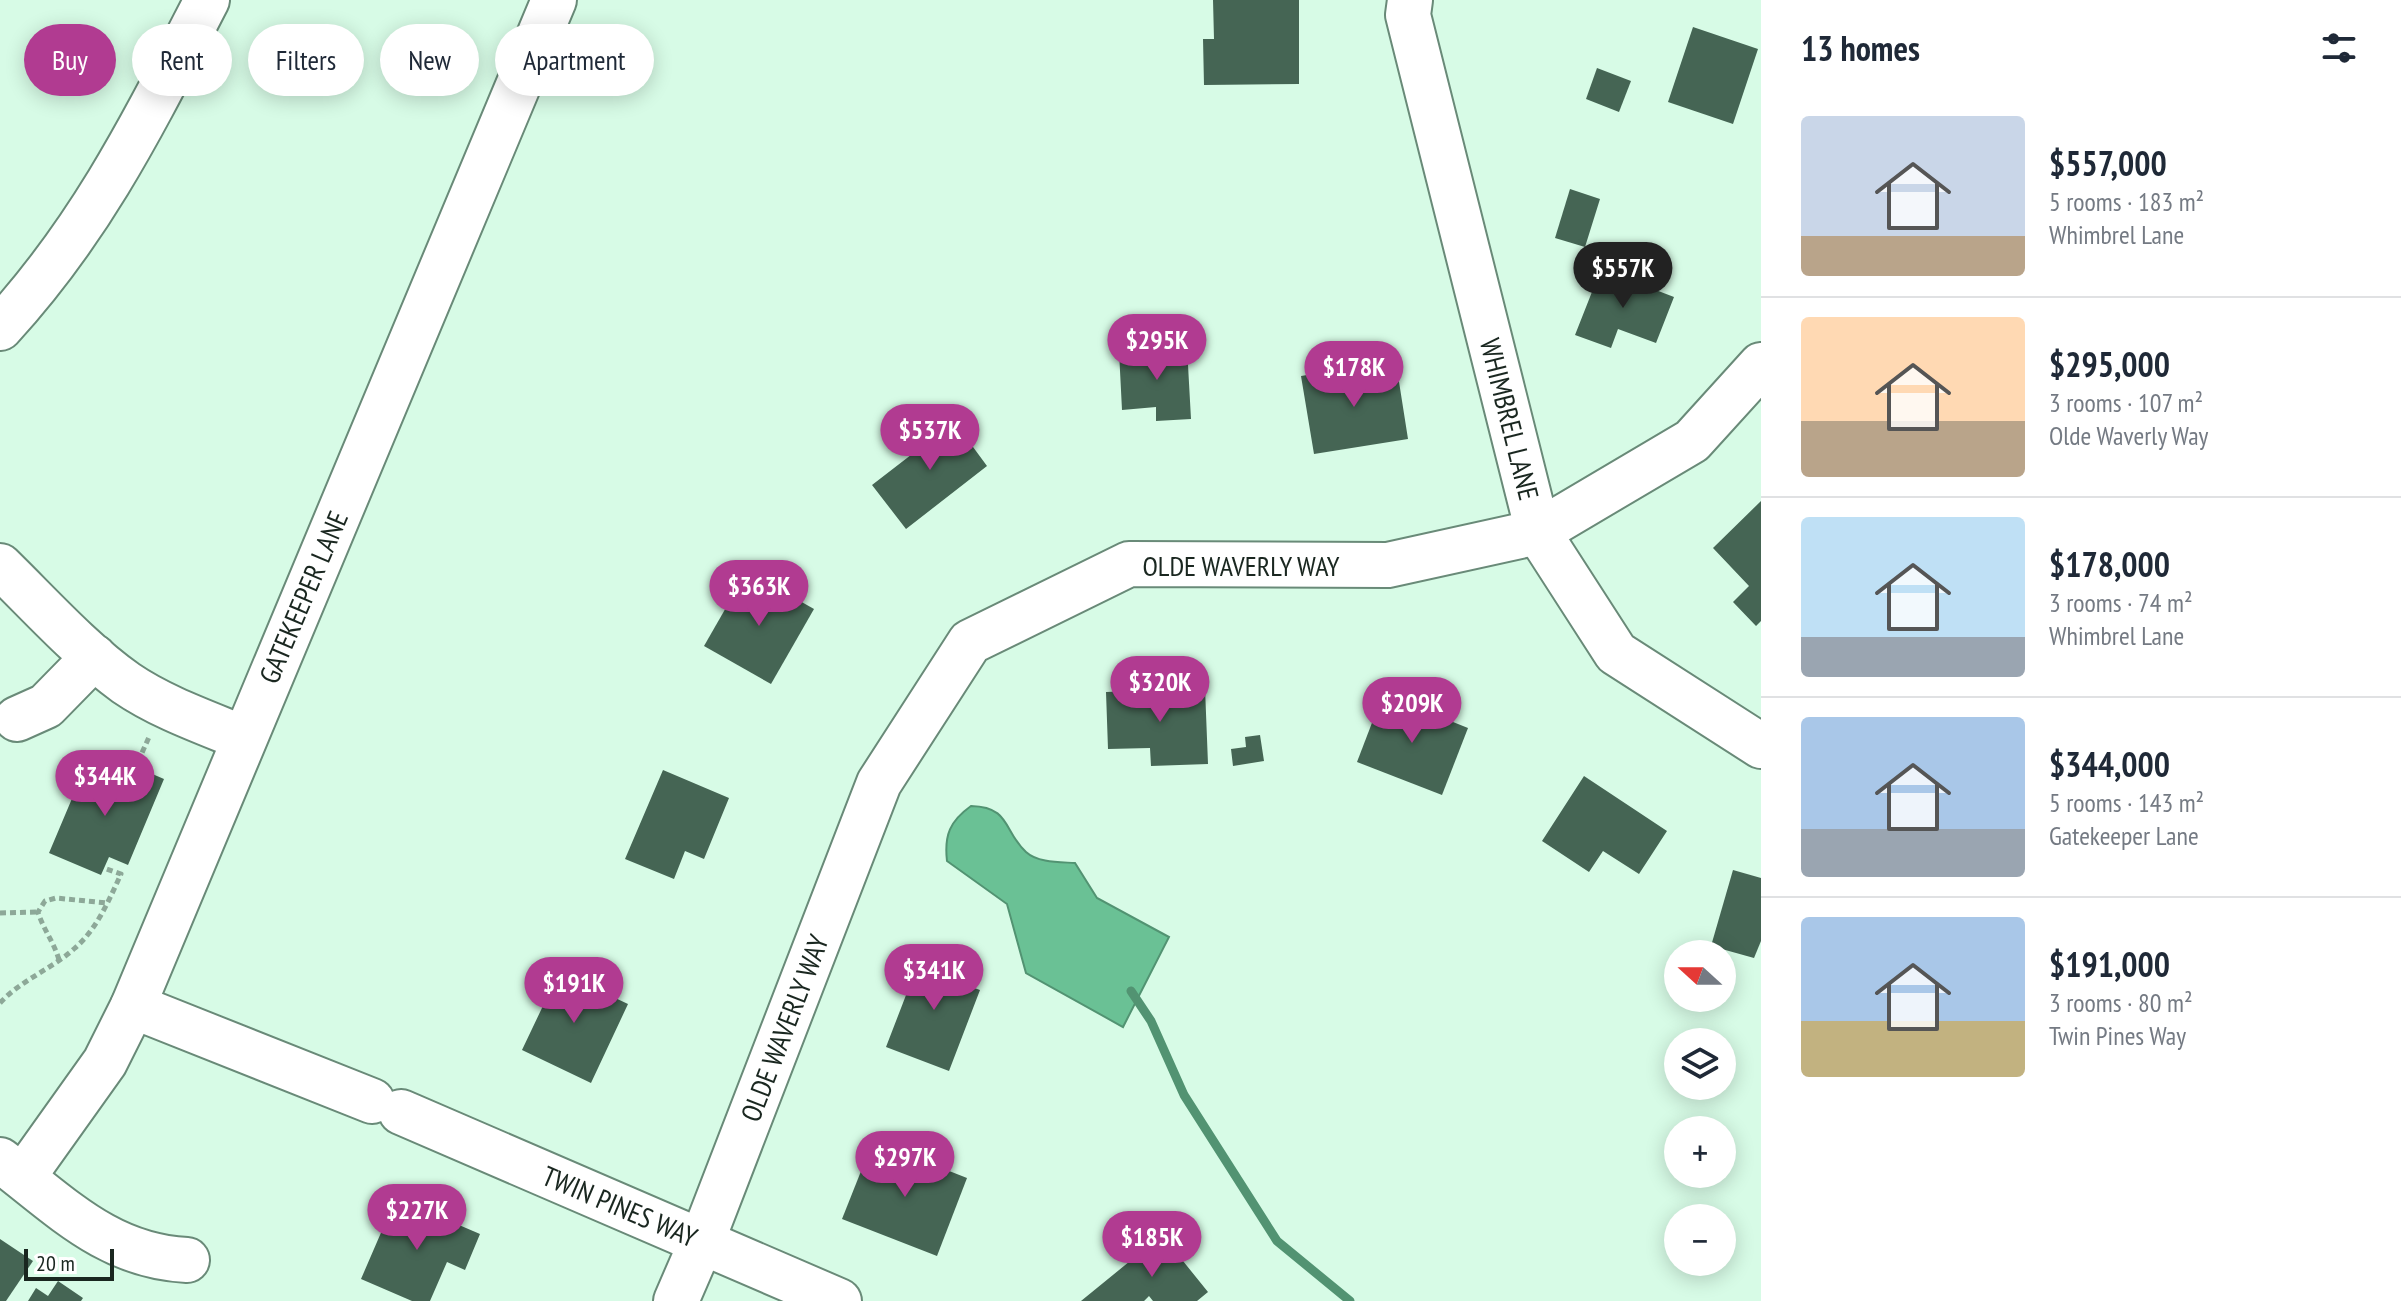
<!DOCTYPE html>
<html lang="en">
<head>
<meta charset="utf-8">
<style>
  :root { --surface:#fff; --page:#f2f2f3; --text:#1f2937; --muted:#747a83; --line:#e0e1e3; --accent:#b13b91 }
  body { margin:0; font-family:"PT Sans Narrow",sans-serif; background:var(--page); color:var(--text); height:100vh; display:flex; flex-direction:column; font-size:30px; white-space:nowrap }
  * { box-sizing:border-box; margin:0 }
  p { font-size:26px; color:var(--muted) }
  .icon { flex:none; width:44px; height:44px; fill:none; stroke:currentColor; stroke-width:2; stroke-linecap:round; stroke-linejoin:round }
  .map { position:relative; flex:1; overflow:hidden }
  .sheet { display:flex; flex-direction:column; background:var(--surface); width:640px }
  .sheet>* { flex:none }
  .top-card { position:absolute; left:24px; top:24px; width:760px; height:72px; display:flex; gap:16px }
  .needle { width:52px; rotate:291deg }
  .buttons { position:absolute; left:1664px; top:940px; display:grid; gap:16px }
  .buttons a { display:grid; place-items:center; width:72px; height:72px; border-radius:50%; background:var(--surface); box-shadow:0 4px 20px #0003; font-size:40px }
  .scale { position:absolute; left:24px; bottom:20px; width:90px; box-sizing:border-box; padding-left:8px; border:4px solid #1a2720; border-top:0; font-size:22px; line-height:28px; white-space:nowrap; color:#1a2720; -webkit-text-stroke:6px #fff; paint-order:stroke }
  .price { position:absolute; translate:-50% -68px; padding:0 18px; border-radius:28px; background:var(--accent); color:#fff; font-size:26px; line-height:52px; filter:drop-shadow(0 2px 4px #0008) }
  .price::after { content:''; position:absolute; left:50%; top:48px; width:24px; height:18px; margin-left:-12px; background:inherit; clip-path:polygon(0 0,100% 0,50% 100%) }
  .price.on { background:#222; color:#fff }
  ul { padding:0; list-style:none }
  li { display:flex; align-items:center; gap:24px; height:200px; padding:0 40px }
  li+li { border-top:2px solid var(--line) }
  li span { display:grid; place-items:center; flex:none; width:224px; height:160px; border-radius:8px; color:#555 }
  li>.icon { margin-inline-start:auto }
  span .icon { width:96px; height:96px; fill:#fffc; stroke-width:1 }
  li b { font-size:34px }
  h2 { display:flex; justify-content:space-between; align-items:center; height:96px; padding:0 40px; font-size:34px }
  .chip { padding:0 28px; border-radius:36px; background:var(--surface); box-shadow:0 4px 20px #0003; font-size:28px; line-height:72px }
  .chip.on { background:var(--accent); color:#fff }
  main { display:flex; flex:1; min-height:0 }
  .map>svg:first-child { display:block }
  .water { fill:#6ac195; stroke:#529372; stroke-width:2 }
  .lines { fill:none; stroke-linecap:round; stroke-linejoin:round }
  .stream { stroke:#529372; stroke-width:9 }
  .building { fill:#456554 }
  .minor-casing { stroke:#698a78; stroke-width:48 }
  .path { stroke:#8da898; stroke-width:5; stroke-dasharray:6 4; stroke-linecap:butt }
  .minor { stroke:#fff; stroke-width:44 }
  .labels { text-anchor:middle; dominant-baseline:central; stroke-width:8; stroke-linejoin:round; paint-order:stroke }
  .street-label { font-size:28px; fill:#1a2720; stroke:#fff }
</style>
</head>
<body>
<main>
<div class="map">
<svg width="1761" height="1301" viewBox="0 0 1761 1301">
  <rect width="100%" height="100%" fill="#d7fbe6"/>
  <!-- water -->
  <path class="water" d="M971,806C1011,807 1003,831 1026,852C1038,863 1060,862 1075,863L1097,898L1169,937L1123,1027L1026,973L1007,904L947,861C944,835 950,821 971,806Z"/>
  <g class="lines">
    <!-- stream -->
    <polyline class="stream" points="1131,991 1151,1021 1184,1095 1277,1241 1350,1301"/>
  </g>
  <!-- building -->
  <g class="building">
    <polygon points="1213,0 1299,0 1299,84 1204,85 1203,39 1214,39"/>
    <polygon points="1693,27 1758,49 1733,124 1668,102"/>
    <polygon points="1597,68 1631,81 1619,112 1586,99"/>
    <polygon points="1570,189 1600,199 1585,247 1555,238"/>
    <polygon points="1601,269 1674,297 1656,343 1618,329 1611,348 1575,335"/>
    <polygon points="1187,347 1191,419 1156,421 1156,407 1122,410 1119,351"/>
    <polygon points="1369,365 1370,373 1397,369 1408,439 1314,454 1301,376"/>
    <polygon points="948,413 987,466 906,529 872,485 920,448 914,439"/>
    <polygon points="1761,501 1761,621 1756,626 1733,602 1749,586 1713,548"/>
    <polygon points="747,571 814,609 771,684 704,646"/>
    <polygon points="1205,688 1208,764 1151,766 1150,748 1108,749 1106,692"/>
    <polygon points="1383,694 1468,728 1442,795 1357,762"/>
    <polygon points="1260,735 1264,761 1233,766 1231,749 1246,747 1245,737"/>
    <polygon points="87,763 137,783 143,770 164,779 128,865 109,857 101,875 49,853"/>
    <polygon points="663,770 729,798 704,859 685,851 674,879 625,859"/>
    <polygon points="1584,776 1667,831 1639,874 1603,851 1589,872 1542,841"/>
    <polygon points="1733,870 1761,878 1761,941 1754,958 1711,946"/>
    <polygon points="923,951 969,969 963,984 980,990 949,1071 886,1047"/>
    <polygon points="547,966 628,1004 591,1083 522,1050 551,989 538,983"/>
    <polygon points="873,1141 967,1178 937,1256 842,1219"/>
    <polygon points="396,1198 480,1234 465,1270 447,1262 430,1301 412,1301 361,1279"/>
    <polygon points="1162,1235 1208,1292 1197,1301 1153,1301 1149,1296 1144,1301 1081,1301"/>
    <polygon points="0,1239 33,1261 6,1301 0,1301"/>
    <polygon points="58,1281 83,1298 81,1301 28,1301 36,1288 48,1296"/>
  </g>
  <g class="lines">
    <defs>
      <g id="minor">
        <polyline points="1410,0 1408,15 1538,532 1616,653 1761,746"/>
        <path d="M0,328C93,227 145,120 207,0"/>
        <path d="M0,566C41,606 80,650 126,683C161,707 204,722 243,738"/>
        <polyline points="17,719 46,706 94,657"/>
        <polyline points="133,1006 372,1101"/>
        <polyline points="401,1112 839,1301"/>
        <path d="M0,1160C61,1206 107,1256 187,1260"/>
        <polyline points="23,1177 105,1062 133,1006 554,0"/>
        <polyline points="676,1301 702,1241 879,783 970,642 1129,564 1388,565 1538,532 1692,441 1761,365"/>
      </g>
    </defs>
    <!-- minor casing -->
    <use href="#minor" class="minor-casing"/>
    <!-- path -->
    <g class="path">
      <polyline points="130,780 149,737"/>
      <polyline points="0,913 38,912"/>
      <path d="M59,960C54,942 43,929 38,912L45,901L56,898L107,903"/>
      <path d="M0,1003C21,980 52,969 75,948C97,929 109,900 121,874L104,868"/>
    </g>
    <!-- minor -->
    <use href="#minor" class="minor"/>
  </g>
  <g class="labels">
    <!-- street labels -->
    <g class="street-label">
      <text transform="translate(1510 419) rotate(76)">WHIMBREL LANE</text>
      <text x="1241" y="565">OLDE WAVERLY WAY</text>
      <text transform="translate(303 597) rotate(-67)">GATEKEEPER LANE</text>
      <text transform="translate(784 1028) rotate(-69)">OLDE WAVERLY WAY</text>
      <text transform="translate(620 1206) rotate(23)">TWIN PINES WAY</text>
    </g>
  </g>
</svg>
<div class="buttons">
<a><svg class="needle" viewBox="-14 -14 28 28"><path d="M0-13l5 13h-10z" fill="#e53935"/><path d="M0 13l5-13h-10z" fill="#747a83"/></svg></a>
<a><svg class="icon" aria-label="layers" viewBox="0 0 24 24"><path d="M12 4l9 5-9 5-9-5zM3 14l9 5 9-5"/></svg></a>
<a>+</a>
<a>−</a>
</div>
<div class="scale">20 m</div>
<b class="price on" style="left:1623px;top:310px">$557K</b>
<b class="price" style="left:1157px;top:382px">$295K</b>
<b class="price" style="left:1354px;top:409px">$178K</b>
<b class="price" style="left:930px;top:472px">$537K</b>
<b class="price" style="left:759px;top:628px">$363K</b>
<b class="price" style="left:1160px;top:724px">$320K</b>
<b class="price" style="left:1412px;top:745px">$209K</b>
<b class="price" style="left:105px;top:818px">$344K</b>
<b class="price" style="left:934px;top:1012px">$341K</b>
<b class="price" style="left:574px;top:1025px">$191K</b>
<b class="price" style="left:905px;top:1199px">$297K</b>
<b class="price" style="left:417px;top:1252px">$227K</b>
<b class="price" style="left:1152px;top:1279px">$185K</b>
<div class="top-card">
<a class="chip on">Buy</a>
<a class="chip">Rent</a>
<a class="chip">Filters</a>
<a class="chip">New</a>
<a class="chip">Apartment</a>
</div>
</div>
<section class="sheet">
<h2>13 homes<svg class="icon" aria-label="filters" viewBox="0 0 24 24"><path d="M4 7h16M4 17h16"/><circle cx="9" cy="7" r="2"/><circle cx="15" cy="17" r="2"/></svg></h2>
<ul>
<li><span style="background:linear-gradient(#c9d6e8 75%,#b9a48a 0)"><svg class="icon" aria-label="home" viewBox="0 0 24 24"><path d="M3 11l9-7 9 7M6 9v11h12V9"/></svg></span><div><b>$557,000</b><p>5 rooms · 183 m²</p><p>Whimbrel Lane</p></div></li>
<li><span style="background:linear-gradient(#ffd9b3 65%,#b9a48a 0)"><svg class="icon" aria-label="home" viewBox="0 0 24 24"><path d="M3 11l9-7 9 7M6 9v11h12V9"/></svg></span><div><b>$295,000</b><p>3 rooms · 107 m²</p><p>Olde Waverly Way</p></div></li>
<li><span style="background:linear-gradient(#bfe0f5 75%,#9aa5b1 0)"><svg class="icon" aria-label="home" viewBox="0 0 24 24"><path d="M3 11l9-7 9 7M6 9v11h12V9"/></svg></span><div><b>$178,000</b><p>3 rooms · 74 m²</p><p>Whimbrel Lane</p></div></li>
<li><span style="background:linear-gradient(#a9c7e8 70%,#9aa5b1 0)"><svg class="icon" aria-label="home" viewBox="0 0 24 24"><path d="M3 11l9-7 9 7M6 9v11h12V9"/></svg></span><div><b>$344,000</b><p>5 rooms · 143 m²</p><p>Gatekeeper Lane</p></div></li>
<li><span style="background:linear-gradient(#a9c7e8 65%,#c2b280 0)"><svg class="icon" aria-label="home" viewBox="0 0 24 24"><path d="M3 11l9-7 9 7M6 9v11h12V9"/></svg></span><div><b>$191,000</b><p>3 rooms · 80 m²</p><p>Twin Pines Way</p></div></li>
</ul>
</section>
</main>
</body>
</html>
